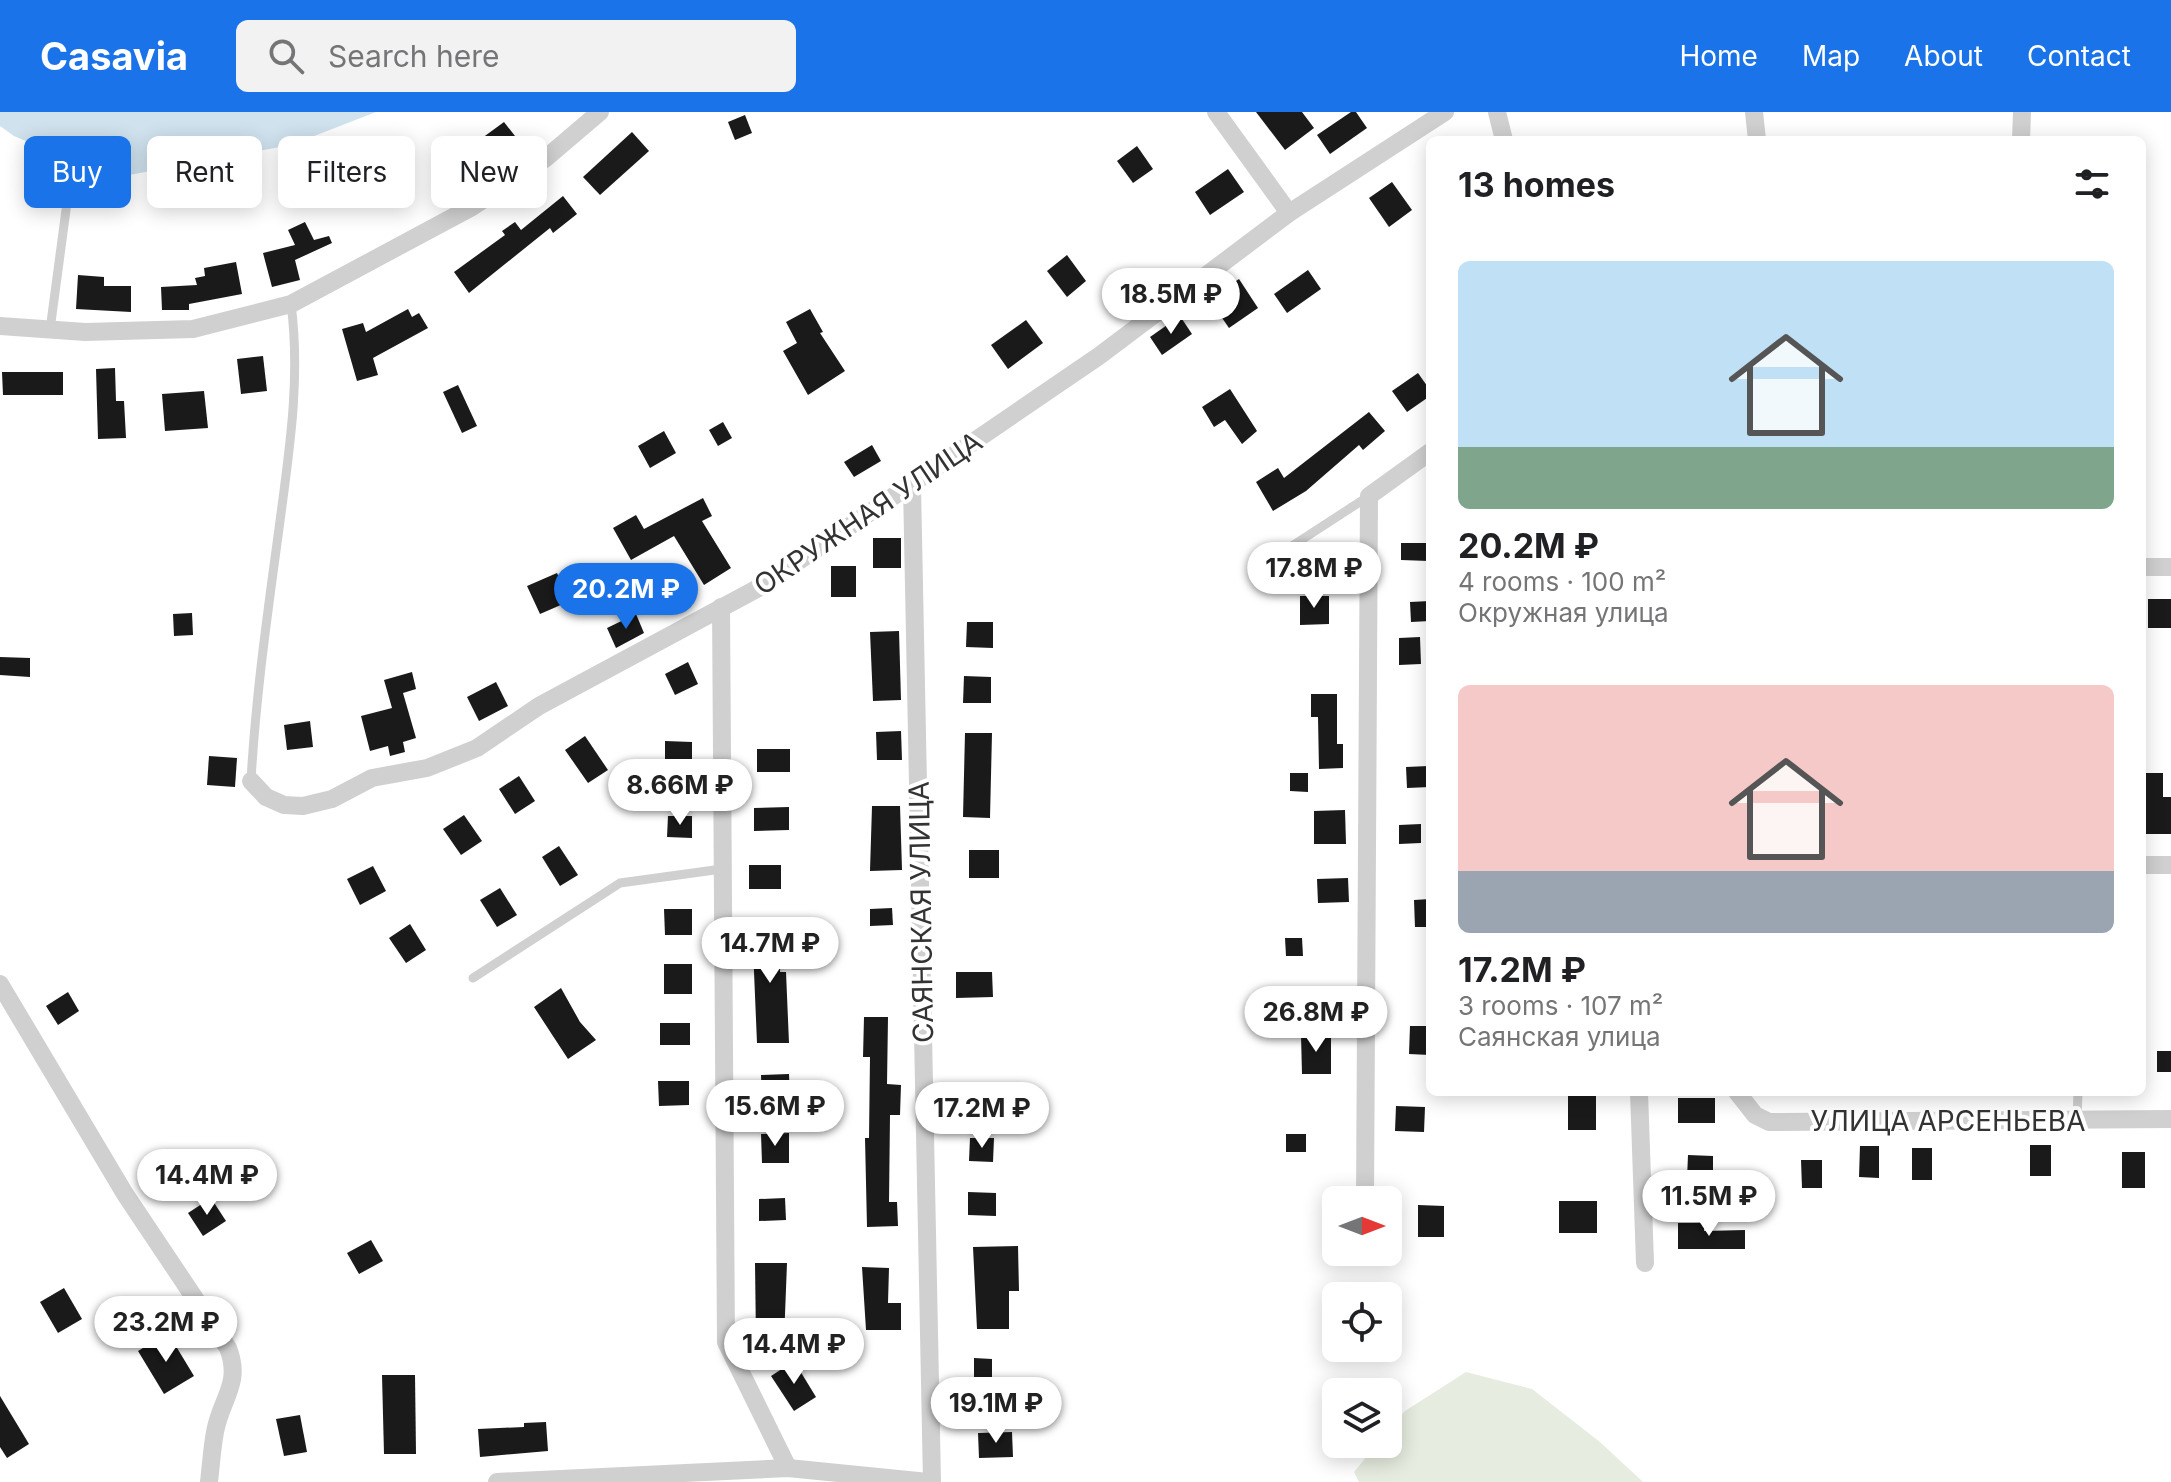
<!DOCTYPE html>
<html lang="en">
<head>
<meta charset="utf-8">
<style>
  :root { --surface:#fff; --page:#f2f2f2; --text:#202124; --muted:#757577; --accent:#1a73e8 }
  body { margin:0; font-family:Inter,sans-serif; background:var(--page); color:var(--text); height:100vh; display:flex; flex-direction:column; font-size:30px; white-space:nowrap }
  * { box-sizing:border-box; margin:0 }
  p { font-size:26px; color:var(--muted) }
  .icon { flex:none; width:44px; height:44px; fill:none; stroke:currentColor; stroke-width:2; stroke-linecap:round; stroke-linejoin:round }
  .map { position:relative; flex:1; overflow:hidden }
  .drawer { position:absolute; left:1426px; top:24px; width:720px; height:960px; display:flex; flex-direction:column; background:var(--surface); border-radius:12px; box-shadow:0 4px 20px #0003 }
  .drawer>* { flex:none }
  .hud { position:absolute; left:24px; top:24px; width:760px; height:72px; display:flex; gap:16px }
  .needle { width:52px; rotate:90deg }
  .fabs { position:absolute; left:1322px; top:1074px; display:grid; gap:16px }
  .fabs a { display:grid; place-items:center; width:80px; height:80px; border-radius:12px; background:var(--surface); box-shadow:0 4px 20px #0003; font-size:40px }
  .price { position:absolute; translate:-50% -68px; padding:0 18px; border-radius:28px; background:#fff; color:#222; font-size:26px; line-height:52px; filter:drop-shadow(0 2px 4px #0008) }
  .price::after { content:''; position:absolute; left:50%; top:48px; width:24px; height:18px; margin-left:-12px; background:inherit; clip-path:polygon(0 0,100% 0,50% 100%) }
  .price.on { background:var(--accent); color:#fff }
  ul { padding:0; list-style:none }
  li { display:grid; align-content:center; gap:16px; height:424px; padding:0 32px }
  li span { display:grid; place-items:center; height:248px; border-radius:12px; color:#555 }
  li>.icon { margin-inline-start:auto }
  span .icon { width:144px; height:144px; fill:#fffc; stroke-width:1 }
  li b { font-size:34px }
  h2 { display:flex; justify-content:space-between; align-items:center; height:96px; padding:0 32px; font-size:34px }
  .chip { padding:0 28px; border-radius:12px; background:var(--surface); box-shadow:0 4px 20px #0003; font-size:28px; line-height:72px }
  .chip.on { background:var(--accent); color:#fff }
  header { display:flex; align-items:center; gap:48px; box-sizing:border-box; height:112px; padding:0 40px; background:var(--accent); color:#fff }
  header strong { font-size:38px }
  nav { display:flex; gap:44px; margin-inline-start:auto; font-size:28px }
  .search { width:560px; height:72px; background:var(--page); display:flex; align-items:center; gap:20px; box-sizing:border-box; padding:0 28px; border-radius:12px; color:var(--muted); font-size:30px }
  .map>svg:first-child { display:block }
  .green { fill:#e6ecdf }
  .water { fill:#cfe2ee }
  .building { fill:#1a1a1a }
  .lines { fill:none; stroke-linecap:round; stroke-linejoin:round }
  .lane { stroke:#d0d0d0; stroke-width:9 }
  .street { stroke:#d0d0d0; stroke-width:18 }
  .labels { text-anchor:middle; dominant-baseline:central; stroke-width:8; stroke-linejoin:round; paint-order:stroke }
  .street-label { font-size:28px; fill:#333; stroke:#fff }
</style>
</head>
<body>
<header>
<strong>Casavia</strong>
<div class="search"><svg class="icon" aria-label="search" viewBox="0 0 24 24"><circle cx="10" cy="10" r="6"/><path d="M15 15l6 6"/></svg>Search here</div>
<nav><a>Home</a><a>Map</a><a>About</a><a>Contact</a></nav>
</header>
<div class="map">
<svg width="2171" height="1370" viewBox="0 0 2171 1370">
  <rect width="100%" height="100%" fill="#fff"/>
  <!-- green -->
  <polygon class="green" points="1466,1260 1532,1277 1600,1330 1643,1370 1359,1370 1354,1360 1377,1332 1388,1332 1388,1319 1405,1299"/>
  <!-- water -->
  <polygon class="water" points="0,0 376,0 291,33 113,66 14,24 0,14"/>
  <!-- building -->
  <g class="building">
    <polygon points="1256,0 1302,0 1314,16 1285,38"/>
    <polygon points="1351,0 1356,0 1367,16 1330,42 1317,23"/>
    <polygon points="745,3 752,21 735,28 728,10"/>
    <polygon points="504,10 515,24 506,31 510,36 493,49 478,29"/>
    <polygon points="632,20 649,39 600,83 583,65"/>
    <polygon points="1137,34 1153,57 1133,71 1117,49"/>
    <polygon points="1228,57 1244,80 1210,103 1195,80"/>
    <polygon points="1392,70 1412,98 1389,115 1369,86"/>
    <polygon points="563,84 577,102 553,121 550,116 469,181 454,160 505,123 502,119 515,110 521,118"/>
    <polygon points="305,110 314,128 329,124 332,131 295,148 300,168 272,175 263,141 295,133 288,118"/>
    <polygon points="1067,143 1086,169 1067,185 1047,159"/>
    <polygon points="236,150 242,182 189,192 189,198 162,198 161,175 197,173 195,166 205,164 204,156"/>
    <polygon points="1308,158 1321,177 1287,201 1274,182"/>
    <polygon points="78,163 104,165 104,174 131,174 131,200 76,197"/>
    <polygon points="1239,167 1258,196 1229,216 1209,187"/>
    <polygon points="408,197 412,205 419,201 428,216 373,246 378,263 357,269 342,217 363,211 366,220"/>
    <polygon points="810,197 823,220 820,221 845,259 808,283 783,239 797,231 786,210"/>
    <polygon points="1180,204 1192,222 1162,243 1150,225"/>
    <polygon points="1026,208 1043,231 1008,257 991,233"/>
    <polygon points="263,244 267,279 241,282 237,247"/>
    <polygon points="115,256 116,289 124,289 126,326 98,327 96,257"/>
    <polygon points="2,260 63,260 63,283 3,283"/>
    <polygon points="1418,261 1430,278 1430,284 1407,300 1392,279"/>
    <polygon points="458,273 477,314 462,321 443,280"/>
    <polygon points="1230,277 1257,319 1242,332 1225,308 1214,315 1202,295"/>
    <polygon points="204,279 208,316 165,319 162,282"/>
    <polygon points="1369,300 1385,319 1363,338 1359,333 1306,379 1273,399 1256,370 1278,356 1284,366"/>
    <polygon points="723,310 732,326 718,334 709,318"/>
    <polygon points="664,319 676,341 650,356 638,334"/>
    <polygon points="872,333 881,349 854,365 844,350"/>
    <polygon points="703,386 712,404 702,409 731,456 704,473 674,424 631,448 613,416 636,403 644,417"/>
    <rect x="873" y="426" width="28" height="30"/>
    <polygon points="1401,431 1429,431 1429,449 1401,448"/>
    <rect x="831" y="454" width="25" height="31"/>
    <polygon points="557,461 570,489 540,502 527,474"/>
    <polygon points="1300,484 1329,484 1329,512 1300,513"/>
    <rect x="2148" y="487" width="23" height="29"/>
    <polygon points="1430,489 1430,509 1411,510 1410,490"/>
    <polygon points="192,501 193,523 174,524 173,502"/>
    <polygon points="636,502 644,521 616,536 607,516"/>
    <polygon points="967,510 993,510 993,536 966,535"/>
    <polygon points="899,519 901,588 873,589 870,520"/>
    <polygon points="1420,525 1421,552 1399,553 1399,526"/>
    <polygon points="0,545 30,546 30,565 0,563"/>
    <polygon points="688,550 698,572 675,583 665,562"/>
    <polygon points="412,560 416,577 403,581 416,626 403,630 405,640 390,644 388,634 370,639 361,604 392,596 384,568"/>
    <polygon points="964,564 991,565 991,591 963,591"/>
    <polygon points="496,570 508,594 479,609 467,585"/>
    <polygon points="1311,582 1337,582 1337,632 1343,632 1343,656 1319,657 1318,605 1311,605"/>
    <polygon points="310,609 313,635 287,638 284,613"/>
    <polygon points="901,619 902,648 877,648 876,620"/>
    <polygon points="965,621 992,621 990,706 963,705"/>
    <polygon points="585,624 608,658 588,671 565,638"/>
    <polygon points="665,629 692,630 692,651 665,651"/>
    <rect x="757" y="637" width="33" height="23"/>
    <polygon points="209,644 237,646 235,675 207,673"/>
    <polygon points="1429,654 1430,675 1407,676 1406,655"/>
    <polygon points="1290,661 1308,661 1308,680 1290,679"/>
    <polygon points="2142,661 2163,661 2163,685 2171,685 2171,722 2142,722"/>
    <polygon points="519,664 535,689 515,702 499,677"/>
    <polygon points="872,694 900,694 902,758 870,759"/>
    <polygon points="789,695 789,718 754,719 754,696"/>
    <polygon points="1345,698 1346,732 1314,732 1314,699"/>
    <polygon points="464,703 482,729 461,743 443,717"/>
    <polygon points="668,704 692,704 692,726 667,725"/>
    <polygon points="1421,712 1421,731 1399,732 1399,713"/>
    <polygon points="559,734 578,763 560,774 542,745"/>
    <rect x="969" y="738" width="30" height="28"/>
    <rect x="749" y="753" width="32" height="24"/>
    <polygon points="373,754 386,779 360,793 347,767"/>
    <polygon points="1348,766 1349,790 1318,791 1317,767"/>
    <polygon points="500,776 517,803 497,815 480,788"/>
    <polygon points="1430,787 1430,815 1415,815 1414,788"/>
    <polygon points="892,796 893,813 870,814 870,797"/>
    <polygon points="664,797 692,797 692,823 665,823"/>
    <polygon points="410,812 426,838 406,851 389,826"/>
    <polygon points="752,812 781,812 780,860 786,860 789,931 757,931"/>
    <polygon points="1285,826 1302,826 1303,844 1286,844"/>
    <rect x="664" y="852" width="28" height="30"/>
    <polygon points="956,860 992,860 993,885 956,886"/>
    <polygon points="561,876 580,910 596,928 568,947 534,895"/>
    <polygon points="68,880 79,899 58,913 46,894"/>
    <polygon points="864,905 888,905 887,972 901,973 900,1003 890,1003 889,1090 897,1090 898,1114 867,1115 865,1026 869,1026 870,945 863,945"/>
    <rect x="660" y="911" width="30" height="22"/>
    <polygon points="1410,914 1430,914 1430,943 1409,942"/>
    <polygon points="1331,922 1331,962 1302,962 1301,923"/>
    <rect x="2157" y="939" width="14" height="21"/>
    <polygon points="789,962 790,989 762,990 761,963"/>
    <polygon points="658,969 689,969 689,993 659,994"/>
    <rect x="1568" y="980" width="28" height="38"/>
    <rect x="1678" y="986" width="37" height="25"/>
    <polygon points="1396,994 1425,995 1424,1020 1395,1019"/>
    <polygon points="789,1021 789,1051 762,1051 761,1022"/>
    <rect x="1286" y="1022" width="20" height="18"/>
    <polygon points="970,1026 994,1026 993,1050 969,1049"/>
    <rect x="2030" y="1033" width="21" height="31"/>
    <polygon points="1860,1034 1879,1034 1879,1066 1859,1065"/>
    <rect x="1912" y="1036" width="20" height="32"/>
    <rect x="2122" y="1040" width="23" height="36"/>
    <polygon points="1688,1043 1713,1044 1713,1067 1687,1067"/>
    <polygon points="1801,1048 1822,1048 1822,1076 1802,1076"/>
    <polygon points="968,1080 996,1081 996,1104 968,1103"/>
    <polygon points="211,1086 226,1109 203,1124 188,1101"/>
    <polygon points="785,1086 786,1108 759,1109 759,1087"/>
    <rect x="1559" y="1089" width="38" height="32"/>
    <polygon points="1418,1093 1444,1094 1444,1125 1418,1125"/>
    <polygon points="1678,1111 1704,1111 1704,1119 1745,1118 1745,1137 1678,1137"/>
    <polygon points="371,1128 383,1149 359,1162 347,1141"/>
    <polygon points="1018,1134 1019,1179 1009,1179 1009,1217 977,1217 973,1135"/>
    <polygon points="755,1151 787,1151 784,1228 756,1228"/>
    <polygon points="862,1155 889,1156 888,1191 901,1191 901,1218 866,1218"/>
    <polygon points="64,1176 82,1207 58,1221 40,1190"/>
    <polygon points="168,1221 194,1264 164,1282 138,1239"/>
    <polygon points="974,1246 992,1247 992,1276 974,1276"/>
    <polygon points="794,1249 816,1285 794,1299 771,1264"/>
    <polygon points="382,1263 415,1263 416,1342 384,1342"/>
    <polygon points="0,1284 29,1332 7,1346 0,1335"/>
    <polygon points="300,1303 307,1340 284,1344 276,1307"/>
    <polygon points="546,1310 548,1339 480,1345 478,1317 524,1315 524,1311"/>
    <polygon points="1012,1320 1013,1345 979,1346 978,1321"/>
  </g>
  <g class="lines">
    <!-- lane -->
    <g class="lane">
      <polyline points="50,218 70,68"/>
      <polyline points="1292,434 1369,384"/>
      <path d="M251,669C256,577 270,485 282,394C291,327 300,260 291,192"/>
      <polyline points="473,866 620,771 722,757"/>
      <polyline points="2077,1009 2078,980"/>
    </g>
    <!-- street -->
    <g class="street">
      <polyline points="1216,0 1289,101"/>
      <polyline points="1497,0 1504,28"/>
      <polyline points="1754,0 1757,28"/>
      <polyline points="2021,28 2022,0"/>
      <polyline points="0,214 85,220 193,217 291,192 472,95 546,46 600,0"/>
      <polyline points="912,374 932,1370"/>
      <polyline points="2142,455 2171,455"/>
      <polyline points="721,495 726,1230 788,1356"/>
      <polyline points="251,669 266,685 284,693 303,694 332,687 372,666 427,656 477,636 539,594 762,474 1099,244 1289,101 1445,0"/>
      <polyline points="2142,753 2171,753"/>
      <path d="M0,872L125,1082L228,1236C242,1272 221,1286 215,1320C212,1336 211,1353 209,1370"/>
      <polyline points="1639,980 1645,1151"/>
      <polyline points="1737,980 1755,1003 1769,1010 2171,1007"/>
      <polyline points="1365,1088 1369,384 1430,340"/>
      <polyline points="1365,1145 1365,1140"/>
      <polyline points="497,1370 788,1356 928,1370"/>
    </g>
  </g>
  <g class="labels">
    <!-- street labels -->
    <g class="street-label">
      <text transform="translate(868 401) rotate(-34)">ОКРУЖНАЯ УЛИЦА</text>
      <text transform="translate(921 800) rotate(-91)">САЯНСКАЯ УЛИЦА</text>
      <text x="1948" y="1009">УЛИЦА АРСЕНЬЕВА</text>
    </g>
  </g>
</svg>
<div class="fabs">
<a><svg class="needle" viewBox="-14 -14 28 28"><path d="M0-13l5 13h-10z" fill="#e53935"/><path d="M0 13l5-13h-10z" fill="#757577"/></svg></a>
<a><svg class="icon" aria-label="locate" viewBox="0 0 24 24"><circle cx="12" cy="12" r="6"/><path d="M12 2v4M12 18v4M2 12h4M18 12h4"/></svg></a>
<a><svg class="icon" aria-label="layers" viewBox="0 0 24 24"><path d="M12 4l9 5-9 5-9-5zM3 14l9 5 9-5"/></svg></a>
</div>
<b class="price" style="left:1171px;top:224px">18.5M ₽</b>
<b class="price" style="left:1314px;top:498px">17.8M ₽</b>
<b class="price on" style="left:626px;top:519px">20.2M ₽</b>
<b class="price" style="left:680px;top:715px">8.66M ₽</b>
<b class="price" style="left:770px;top:873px">14.7M ₽</b>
<b class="price" style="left:1316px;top:942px">26.8M ₽</b>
<b class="price" style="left:775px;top:1036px">15.6M ₽</b>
<b class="price" style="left:982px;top:1038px">17.2M ₽</b>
<b class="price" style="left:207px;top:1105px">14.4M ₽</b>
<b class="price" style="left:1709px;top:1126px">11.5M ₽</b>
<b class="price" style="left:166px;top:1252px">23.2M ₽</b>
<b class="price" style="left:794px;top:1274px">14.4M ₽</b>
<b class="price" style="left:996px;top:1333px">19.1M ₽</b>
<div class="hud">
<a class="chip on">Buy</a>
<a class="chip">Rent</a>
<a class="chip">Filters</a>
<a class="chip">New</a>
</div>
<section class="drawer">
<h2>13 homes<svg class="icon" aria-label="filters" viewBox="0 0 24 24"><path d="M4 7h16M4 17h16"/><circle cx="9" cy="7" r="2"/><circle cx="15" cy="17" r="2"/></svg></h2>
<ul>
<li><span style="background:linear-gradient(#bfe0f5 75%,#7fa58c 0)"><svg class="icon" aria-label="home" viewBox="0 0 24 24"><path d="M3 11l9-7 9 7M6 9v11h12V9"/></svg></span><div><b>20.2M ₽</b><p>4 rooms · 100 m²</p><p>Окружная улица</p></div></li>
<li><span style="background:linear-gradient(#f6c9c9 75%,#9aa5b1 0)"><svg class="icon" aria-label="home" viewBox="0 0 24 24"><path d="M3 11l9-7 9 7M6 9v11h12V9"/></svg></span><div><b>17.2M ₽</b><p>3 rooms · 107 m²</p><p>Саянская улица</p></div></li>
</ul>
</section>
</div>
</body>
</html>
